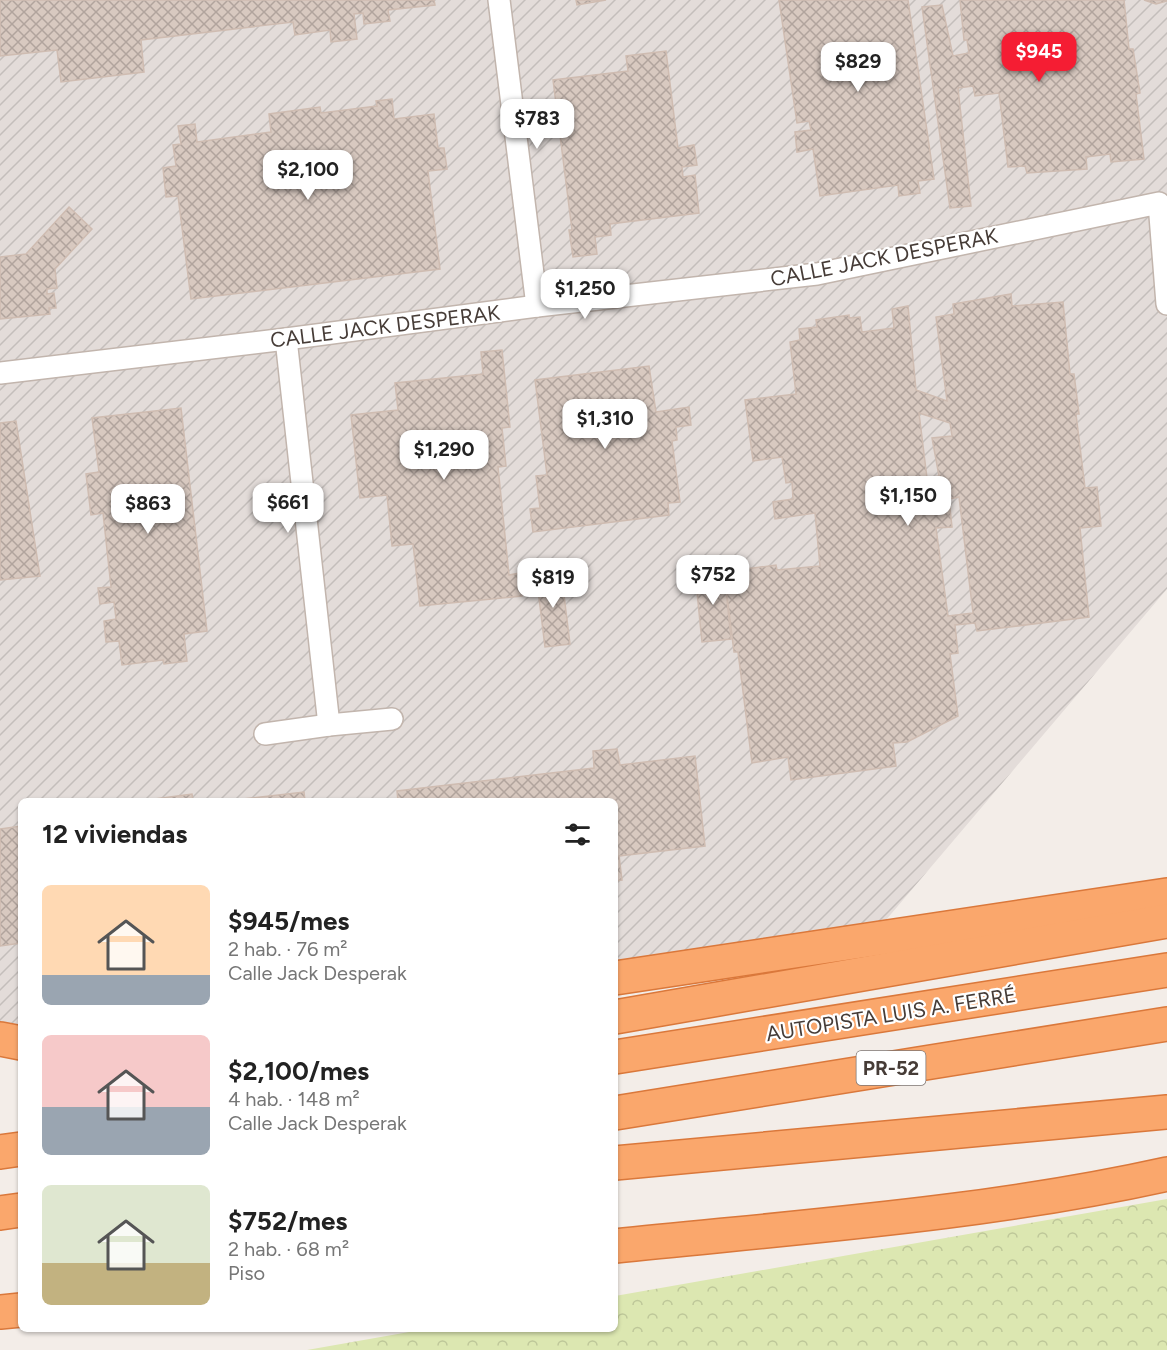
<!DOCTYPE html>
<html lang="es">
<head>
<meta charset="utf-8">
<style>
  :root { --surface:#fff; --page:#f6f6f6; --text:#222; --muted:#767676; --accent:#f51d33 }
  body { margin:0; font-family:Figtree,sans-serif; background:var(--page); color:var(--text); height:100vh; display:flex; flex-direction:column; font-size:22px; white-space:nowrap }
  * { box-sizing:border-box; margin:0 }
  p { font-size:20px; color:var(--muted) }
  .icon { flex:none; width:33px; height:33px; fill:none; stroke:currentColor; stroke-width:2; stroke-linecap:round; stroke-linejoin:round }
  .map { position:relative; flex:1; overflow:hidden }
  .side { position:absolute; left:18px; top:798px; width:600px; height:534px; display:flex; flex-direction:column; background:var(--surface); border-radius:9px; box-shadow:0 2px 4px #0004 }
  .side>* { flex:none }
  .price { position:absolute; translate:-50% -51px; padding:0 14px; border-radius:12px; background:#fff; color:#222; font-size:20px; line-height:39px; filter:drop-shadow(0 2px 3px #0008) }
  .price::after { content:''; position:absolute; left:50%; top:36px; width:18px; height:14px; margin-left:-9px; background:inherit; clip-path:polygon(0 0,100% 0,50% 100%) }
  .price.on { background:var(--accent); color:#fff }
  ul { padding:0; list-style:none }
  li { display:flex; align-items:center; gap:18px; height:150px; padding:0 24px }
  li span { display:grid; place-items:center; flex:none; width:168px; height:120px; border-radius:9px; color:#555 }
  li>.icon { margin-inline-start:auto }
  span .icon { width:72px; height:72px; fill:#fffc; stroke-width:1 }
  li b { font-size:26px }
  h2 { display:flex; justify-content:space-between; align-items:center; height:72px; padding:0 24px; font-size:26px }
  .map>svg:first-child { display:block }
  .industrial { fill:url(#industrial-furrows) }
  .forest { fill:url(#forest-crowns) }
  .building { fill:url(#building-cross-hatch); stroke:#cfbcb1; stroke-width:1.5; fill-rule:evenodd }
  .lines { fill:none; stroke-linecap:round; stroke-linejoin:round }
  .street-casing { stroke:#c2b5ad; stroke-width:24 }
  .highway-casing { stroke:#da783b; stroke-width:36 }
  .street { stroke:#fff; stroke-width:21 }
  .highway { stroke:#faa76c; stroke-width:33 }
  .labels { text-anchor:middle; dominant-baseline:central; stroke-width:4.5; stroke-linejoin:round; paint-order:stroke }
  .shield { fill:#fff; stroke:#7e7673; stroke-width:1.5 }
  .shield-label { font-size:20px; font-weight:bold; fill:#463c37 }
  .street-label { font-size:21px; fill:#463c37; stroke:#fff }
</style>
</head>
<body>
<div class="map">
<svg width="1167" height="1350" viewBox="0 0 1167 1350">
  <defs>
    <pattern id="industrial-furrows" width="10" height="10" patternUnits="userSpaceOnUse" patternTransform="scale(1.5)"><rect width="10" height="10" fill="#e3dcd9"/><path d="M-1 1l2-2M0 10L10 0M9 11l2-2" fill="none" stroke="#c4bebb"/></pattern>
    <pattern id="forest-crowns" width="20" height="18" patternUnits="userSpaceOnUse" patternTransform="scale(1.5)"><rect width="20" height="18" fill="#dce7b1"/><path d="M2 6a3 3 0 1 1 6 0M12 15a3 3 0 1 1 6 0" fill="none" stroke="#bec799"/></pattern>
    <pattern id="building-cross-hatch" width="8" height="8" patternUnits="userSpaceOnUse" patternTransform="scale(1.5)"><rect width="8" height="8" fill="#d8c9c0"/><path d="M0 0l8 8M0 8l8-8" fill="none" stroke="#b1a49d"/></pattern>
  </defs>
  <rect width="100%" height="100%" fill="#f3ede8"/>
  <!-- industrial -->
  <polygon class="industrial" points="0,0 1167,0 1167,589 869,940 615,984 615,801 21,801 21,1046 0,1037"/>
  <!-- forest -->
  <polygon class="forest" points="1167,1199 1167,1350 307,1350 426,1329 615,1329 615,1296"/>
  <!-- building -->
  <g class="building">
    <polygon points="0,0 434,0 435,5 388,10 390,21 364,24 363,13 354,14 357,39 331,42 330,30 295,35 293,22 141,40 144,72 61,82 57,50 0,56"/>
    <polygon points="576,0 606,0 577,5"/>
    <polygon points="779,0 908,0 934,179 918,181 920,193 899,196 898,185 820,196 813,149 797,152 795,132 811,130 809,121 797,123"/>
    <polygon points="960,0 1124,0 1129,49 1133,49 1140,93 1136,94 1144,159 1111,162 1110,154 1086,157 1087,169 1027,173 1025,166 1008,167 999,93 975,96 973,86 958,88 971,206 950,208 922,7 942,5 953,56 969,53 967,40 964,40"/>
    <polygon points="1144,0 1167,0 1167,1 1156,4"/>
    <polygon points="666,51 678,148 694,145 697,165 682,167 683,177 695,175 699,213 610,224 611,235 595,237 597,254 573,257 569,230 572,230 553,80 628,71 626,56"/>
    <polygon points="392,99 394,119 434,114 438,148 444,148 447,169 428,171 440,269 191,299 178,196 166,197 163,168 176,166 173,145 181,144 178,126 195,124 197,142 271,132 269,114 320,107 321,113 377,106 376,101"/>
    <polygon points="69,207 92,229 55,269 57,288 47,289 47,294 54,293 56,308 49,308 50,314 0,319 0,257 26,254"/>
    <path d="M1011,294L1012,306L1063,302L1070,374H1074L1079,414H1076L1085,488L1097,487L1101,526L1080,528L1089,617L977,631L975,623L955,625L958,653L950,654L958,716L907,742L893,743L896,766L791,780L788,757L752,763L738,652H734L724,572L776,565L777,570L820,566L815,513L775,519L773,502L793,499L792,482L786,483L782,457L753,461L745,400L796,394L790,342L800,340L799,329L817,327L816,320L849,315V318L860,317L862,332L894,328L892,309L908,306L916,390L947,401L936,317L954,314L953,304ZM919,413L950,423L952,436L932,438L939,476L927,478ZM959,497L973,613L948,616L936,528L952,527L949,499Z"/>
    <polygon points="502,350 510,427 502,428 506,466 498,467 509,575 520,573 522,596 420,606 413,544 392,546 387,495 360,498 351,415 398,410 395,383 483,374 481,352"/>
    <polygon points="649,366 656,412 689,407 691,425 676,427 677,440 672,441 680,502 668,503 669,515 533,532 530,509 540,508 536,476 547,475 535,380"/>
    <polygon points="181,408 207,631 184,634 187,661 164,664 163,660 122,665 119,641 106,642 104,621 116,619 114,602 100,604 98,588 111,587 103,513 91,515 86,474 99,472 92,418"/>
    <polygon points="16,421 40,576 0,580 0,423"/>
    <polygon points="724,570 731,639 702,642 695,572"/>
    <polygon points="561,571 570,644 545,647 536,574"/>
    <polygon points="617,749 620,765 695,756 705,846 619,856 622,880 615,881 615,801 398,801 397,791 594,768 593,751"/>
    <polygon points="304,792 305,801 225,801"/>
    <polygon points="192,794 193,801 139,801"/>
    <polygon points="21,826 21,943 0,946 0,829"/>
  </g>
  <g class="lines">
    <defs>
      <g id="street">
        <polyline points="499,0 537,306"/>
        <polyline points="286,339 329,725"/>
        <polyline points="0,373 286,339 537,306 817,274 1159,203 1167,304"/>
        <polyline points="265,734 329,725 392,719"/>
      </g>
      <g id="highway">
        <polyline points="615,978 1167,895"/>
        <polyline points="615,1017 1167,921"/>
        <polyline points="0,1039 21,1043"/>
        <polyline points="615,1057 1167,970"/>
        <polyline points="615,1113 1167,1024"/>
        <polyline points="0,1152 21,1149"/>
        <polyline points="615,1163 1167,1112"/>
        <polyline points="0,1213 21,1210"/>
        <path d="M615,1246C798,1227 987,1214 1167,1174"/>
        <polyline points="0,1312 21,1310"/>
      </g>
    </defs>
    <!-- street casing -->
    <use href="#street" class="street-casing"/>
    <!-- highway casing -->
    <use href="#highway" class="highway-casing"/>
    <!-- street -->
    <use href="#street" class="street"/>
    <!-- highway -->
    <use href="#highway" class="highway"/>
  </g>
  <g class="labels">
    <!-- shield labels -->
    <rect class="shield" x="856.5" y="1051" width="69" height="34" rx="4.5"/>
    <g class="shield-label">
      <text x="891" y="1068">PR-52</text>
    </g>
    <!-- street labels -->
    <g class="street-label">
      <text transform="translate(884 257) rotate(-11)">CALLE JACK DESPERAK</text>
      <text transform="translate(385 326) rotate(-7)">CALLE JACK DESPERAK</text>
      <text transform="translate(891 1014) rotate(-9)">AUTOPISTA LUIS A. FERRÉ</text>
    </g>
  </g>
</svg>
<b class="price on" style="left:1039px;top:83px">$945</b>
<b class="price" style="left:858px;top:93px">$829</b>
<b class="price" style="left:537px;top:150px">$783</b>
<b class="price" style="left:308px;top:201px">$2,100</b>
<b class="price" style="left:585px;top:320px">$1,250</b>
<b class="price" style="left:605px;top:450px">$1,310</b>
<b class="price" style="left:444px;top:481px">$1,290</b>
<b class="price" style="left:908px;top:527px">$1,150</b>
<b class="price" style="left:288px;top:534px">$661</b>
<b class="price" style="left:148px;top:535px">$863</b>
<b class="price" style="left:713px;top:606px">$752</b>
<b class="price" style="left:553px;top:609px">$819</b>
<section class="side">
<h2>12 viviendas<svg class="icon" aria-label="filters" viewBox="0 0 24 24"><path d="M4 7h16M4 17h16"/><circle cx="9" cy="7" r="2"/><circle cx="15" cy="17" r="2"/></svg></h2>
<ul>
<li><span style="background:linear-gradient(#ffd9b3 75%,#9aa5b1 0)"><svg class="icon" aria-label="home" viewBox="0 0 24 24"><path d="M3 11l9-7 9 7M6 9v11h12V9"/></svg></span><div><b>$945/mes</b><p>2 hab. · 76 m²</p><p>Calle Jack Desperak</p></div></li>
<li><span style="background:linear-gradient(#f6c9c9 60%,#9aa5b1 0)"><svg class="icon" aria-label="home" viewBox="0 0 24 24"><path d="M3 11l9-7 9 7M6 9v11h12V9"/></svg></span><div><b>$2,100/mes</b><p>4 hab. · 148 m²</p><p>Calle Jack Desperak</p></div></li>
<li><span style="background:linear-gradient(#dfe7d0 65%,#c2b280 0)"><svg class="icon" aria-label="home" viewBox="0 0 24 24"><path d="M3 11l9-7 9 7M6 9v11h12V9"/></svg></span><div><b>$752/mes</b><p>2 hab. · 68 m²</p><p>Piso</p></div></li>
</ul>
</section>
</div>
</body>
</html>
